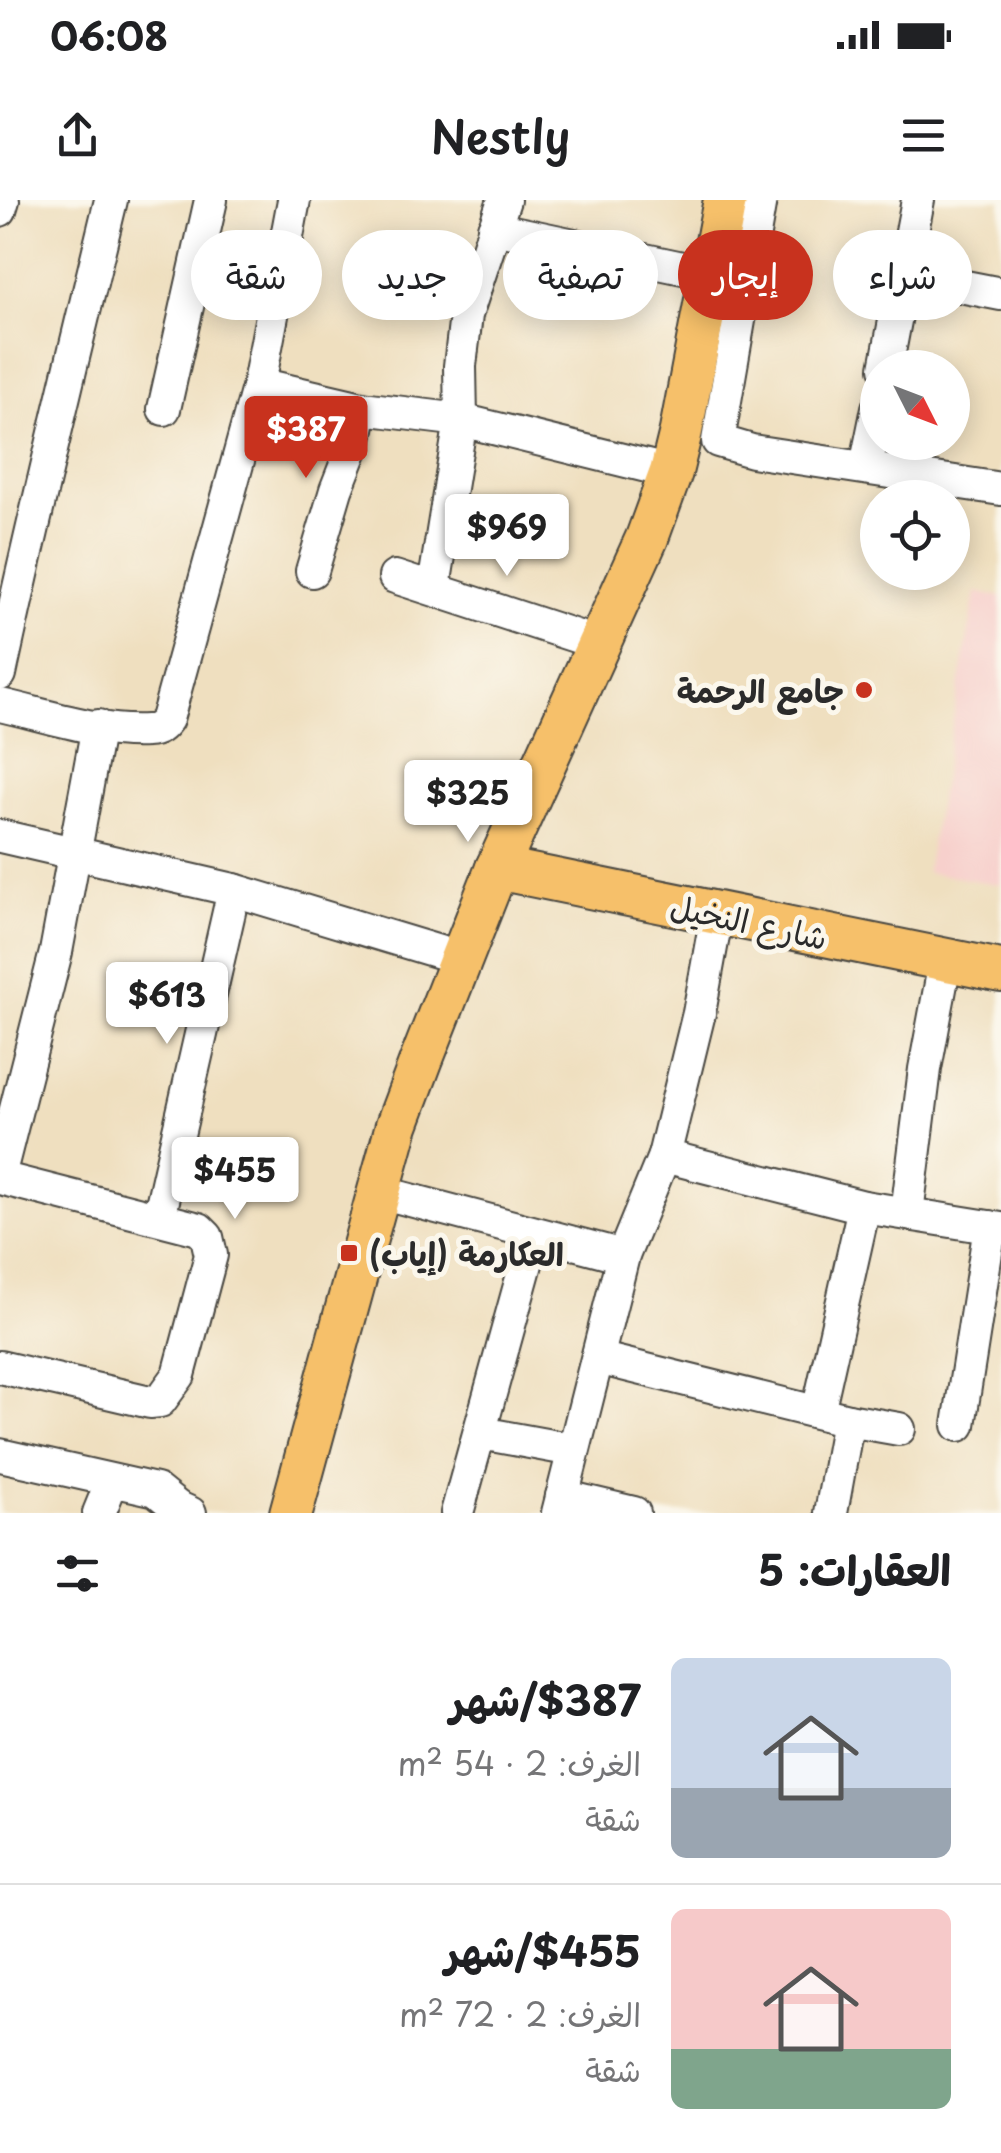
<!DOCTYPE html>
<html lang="ar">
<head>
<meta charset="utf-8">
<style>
  :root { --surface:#fff; --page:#f2f2f2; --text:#202124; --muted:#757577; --line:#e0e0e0; --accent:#c8321e }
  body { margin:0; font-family:"Playpen Sans","Playpen Sans Arabic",sans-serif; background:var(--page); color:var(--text); direction:rtl; height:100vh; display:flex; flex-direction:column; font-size:38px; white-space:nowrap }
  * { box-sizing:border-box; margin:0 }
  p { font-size:32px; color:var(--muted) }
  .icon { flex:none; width:55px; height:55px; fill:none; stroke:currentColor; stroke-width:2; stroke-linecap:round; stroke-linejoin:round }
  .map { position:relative; height:1313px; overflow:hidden; direction:ltr }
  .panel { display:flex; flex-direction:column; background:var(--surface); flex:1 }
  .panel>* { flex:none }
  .top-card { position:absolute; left:30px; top:30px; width:942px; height:90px; direction:rtl; display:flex; gap:20px }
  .needle { width:65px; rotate:132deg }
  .tools { position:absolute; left:860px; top:150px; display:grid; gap:20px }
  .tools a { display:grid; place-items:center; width:110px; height:110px; border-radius:50%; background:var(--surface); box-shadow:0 5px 25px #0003; font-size:50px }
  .price { position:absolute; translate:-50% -85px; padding:0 22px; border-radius:10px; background:#fff; color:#222; font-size:32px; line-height:65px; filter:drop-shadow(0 2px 5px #0008) }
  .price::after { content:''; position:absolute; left:50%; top:60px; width:30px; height:22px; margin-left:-15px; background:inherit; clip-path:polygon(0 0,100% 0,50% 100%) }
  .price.current { background:var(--accent); color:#fff }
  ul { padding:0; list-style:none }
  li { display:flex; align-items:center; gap:30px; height:250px; padding:0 50px }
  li+li { border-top:2px solid var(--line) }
  li span { display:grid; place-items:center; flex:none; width:280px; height:200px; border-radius:15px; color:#555 }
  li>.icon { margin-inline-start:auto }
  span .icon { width:120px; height:120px; fill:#fffc; stroke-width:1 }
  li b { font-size:42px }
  h2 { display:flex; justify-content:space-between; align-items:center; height:120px; padding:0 50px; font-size:42px }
  .pill { padding:0 35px; border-radius:45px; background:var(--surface); box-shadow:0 5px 25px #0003; font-size:35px; line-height:90px }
  .pill.current { background:var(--accent); color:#fff }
  .status { display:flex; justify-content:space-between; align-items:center; height:70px; padding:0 50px; background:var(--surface); direction:ltr }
  .status svg { height:28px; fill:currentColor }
  header { display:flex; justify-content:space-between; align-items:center; height:130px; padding:0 50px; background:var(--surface); font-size:45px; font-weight:600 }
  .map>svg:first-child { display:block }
  .built { fill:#f7d0cc }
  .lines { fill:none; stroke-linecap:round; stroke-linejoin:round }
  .minor-casing { stroke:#484641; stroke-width:36 }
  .major-casing { stroke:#484641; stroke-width:46 }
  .minor { stroke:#fff; stroke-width:32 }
  .major { stroke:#f6c06b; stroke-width:42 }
  .poi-dot { fill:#c8321e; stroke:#fbf7ec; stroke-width:4 }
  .labels { text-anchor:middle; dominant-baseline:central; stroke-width:10; stroke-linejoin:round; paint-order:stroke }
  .poi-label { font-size:32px; font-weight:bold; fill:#2b2b2b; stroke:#fbf7ec; text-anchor:end }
  .street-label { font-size:32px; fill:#2b2b2b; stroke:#fbf7ec }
</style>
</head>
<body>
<div class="status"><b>06:08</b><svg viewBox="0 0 49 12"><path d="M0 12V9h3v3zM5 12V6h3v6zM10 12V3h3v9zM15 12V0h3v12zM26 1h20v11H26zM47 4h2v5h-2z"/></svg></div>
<header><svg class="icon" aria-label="menu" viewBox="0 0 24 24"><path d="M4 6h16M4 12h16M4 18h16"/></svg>Nestly<svg class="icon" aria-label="share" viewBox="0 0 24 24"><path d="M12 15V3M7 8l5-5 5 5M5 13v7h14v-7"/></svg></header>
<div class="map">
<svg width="1001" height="1313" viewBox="0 0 1001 1313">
  <rect width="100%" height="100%" fill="#fbf7ec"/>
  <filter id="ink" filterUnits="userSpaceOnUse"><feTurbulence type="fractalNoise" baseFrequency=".01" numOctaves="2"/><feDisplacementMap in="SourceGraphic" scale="20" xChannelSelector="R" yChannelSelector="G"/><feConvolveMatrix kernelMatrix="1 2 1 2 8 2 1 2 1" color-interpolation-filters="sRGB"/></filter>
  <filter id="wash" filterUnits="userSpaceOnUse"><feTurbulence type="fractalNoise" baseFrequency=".0048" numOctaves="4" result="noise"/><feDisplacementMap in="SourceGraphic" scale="40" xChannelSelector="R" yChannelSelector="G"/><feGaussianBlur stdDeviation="2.25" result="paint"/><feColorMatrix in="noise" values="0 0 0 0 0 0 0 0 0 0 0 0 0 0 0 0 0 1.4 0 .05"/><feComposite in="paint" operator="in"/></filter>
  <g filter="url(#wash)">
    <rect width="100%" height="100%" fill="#efdfbf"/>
    <!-- built -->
    <polygon class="built" points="976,392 1001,397 1001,685 926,672"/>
  </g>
  <g filter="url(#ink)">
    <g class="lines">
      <defs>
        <g id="minor">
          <polyline points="760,0 718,241 752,251 1001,289"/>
          <polyline points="0,10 3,0"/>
          <polyline points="494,28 711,74"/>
          <polyline points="904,75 1001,94"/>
          <polyline points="886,168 918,0"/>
          <polyline points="259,184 362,208 461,220 671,272"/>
          <polyline points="164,209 211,0"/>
          <polyline points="866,267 878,208"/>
          <polyline points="312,371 336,290 356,239 362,208"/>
          <polyline points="395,377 600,444"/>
          <polyline points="434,387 461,220 460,166 466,115 504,0"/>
          <path d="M0,474C34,315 73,158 111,0"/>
          <path d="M0,505C46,515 99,534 147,531C157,531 162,526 167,519L259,184L294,0"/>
          <polyline points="0,636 234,690 459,758"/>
          <polyline points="664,956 864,1007 1001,1029"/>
          <polyline points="0,972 56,752 98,526"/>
          <polyline points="0,978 199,1029 207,1037 211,1055 179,1175 160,1201 150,1202 0,1167"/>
          <polyline points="380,992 623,1056"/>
          <polyline points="907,1013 925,869 945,762"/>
          <polyline points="159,1018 234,690"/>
          <polyline points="598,1158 848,1220 899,1229"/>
          <polyline points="818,1212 864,1007"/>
          <polyline points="959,1225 990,1027"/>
          <polyline points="481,1233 573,1250"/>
          <polyline points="0,1255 156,1290 177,1307 190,1313"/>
          <polyline points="562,1296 634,1313"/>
          <polyline points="99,1313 112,1281"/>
          <polyline points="457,1313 534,1035"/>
          <polyline points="558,1313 623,1056 664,956 699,813 717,714"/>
          <polyline points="831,1313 848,1220"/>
        </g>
        <g id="major">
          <polyline points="497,668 1001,771"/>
          <polyline points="291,1313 397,925 421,861 497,668 647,338 671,272 681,231 725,0"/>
        </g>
      </defs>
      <!-- minor casing -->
      <use href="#minor" class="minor-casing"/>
      <!-- major casing -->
      <use href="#major" class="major-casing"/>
      <!-- minor -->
      <use href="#minor" class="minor"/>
      <!-- major -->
      <use href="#major" class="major"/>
    </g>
  </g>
  <!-- markers -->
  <g class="poi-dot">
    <circle cx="864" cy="490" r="10"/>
    <rect x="339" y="1043" width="20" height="20" rx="5"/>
  </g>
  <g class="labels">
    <!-- poi labels -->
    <g class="poi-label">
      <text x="844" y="490">جامع الرحمة</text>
      <text x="369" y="1053" text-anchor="start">العكارمة (إياب)</text>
    </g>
    <!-- street labels -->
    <g class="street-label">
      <text transform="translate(749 721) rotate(12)">شارع النخيل</text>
    </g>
  </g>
</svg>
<div class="tools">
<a><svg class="needle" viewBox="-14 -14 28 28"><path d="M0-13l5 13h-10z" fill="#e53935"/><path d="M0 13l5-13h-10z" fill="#757577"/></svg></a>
<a><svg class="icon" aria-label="locate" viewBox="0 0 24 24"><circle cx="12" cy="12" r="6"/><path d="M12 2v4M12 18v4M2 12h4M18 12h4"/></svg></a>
</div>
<b class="price current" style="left:306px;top:281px">$387</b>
<b class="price" style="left:507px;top:379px">$969</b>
<b class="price" style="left:468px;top:645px">$325</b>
<b class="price" style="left:167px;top:847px">$613</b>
<b class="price" style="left:235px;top:1022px">$455</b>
<div class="top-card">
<a class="pill">شراء</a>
<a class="pill current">إيجار</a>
<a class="pill">تصفية</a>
<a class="pill">جديد</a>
<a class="pill">شقة</a>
</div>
</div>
<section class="panel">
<h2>العقارات: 5<svg class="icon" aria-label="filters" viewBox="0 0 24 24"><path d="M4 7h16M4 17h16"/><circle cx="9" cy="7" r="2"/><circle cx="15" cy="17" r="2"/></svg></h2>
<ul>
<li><span style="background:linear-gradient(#c9d6e8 65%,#9aa5b1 0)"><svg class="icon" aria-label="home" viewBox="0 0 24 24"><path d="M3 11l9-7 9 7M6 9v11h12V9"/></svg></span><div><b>$387/شهر</b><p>الغرف: 2 · 54 m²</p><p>شقة</p></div></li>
<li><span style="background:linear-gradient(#f6c9c9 70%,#7fa58c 0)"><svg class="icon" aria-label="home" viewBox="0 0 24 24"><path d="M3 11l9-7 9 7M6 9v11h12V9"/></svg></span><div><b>$455/شهر</b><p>الغرف: 2 · 72 m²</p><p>شقة</p></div></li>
</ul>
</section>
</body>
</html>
